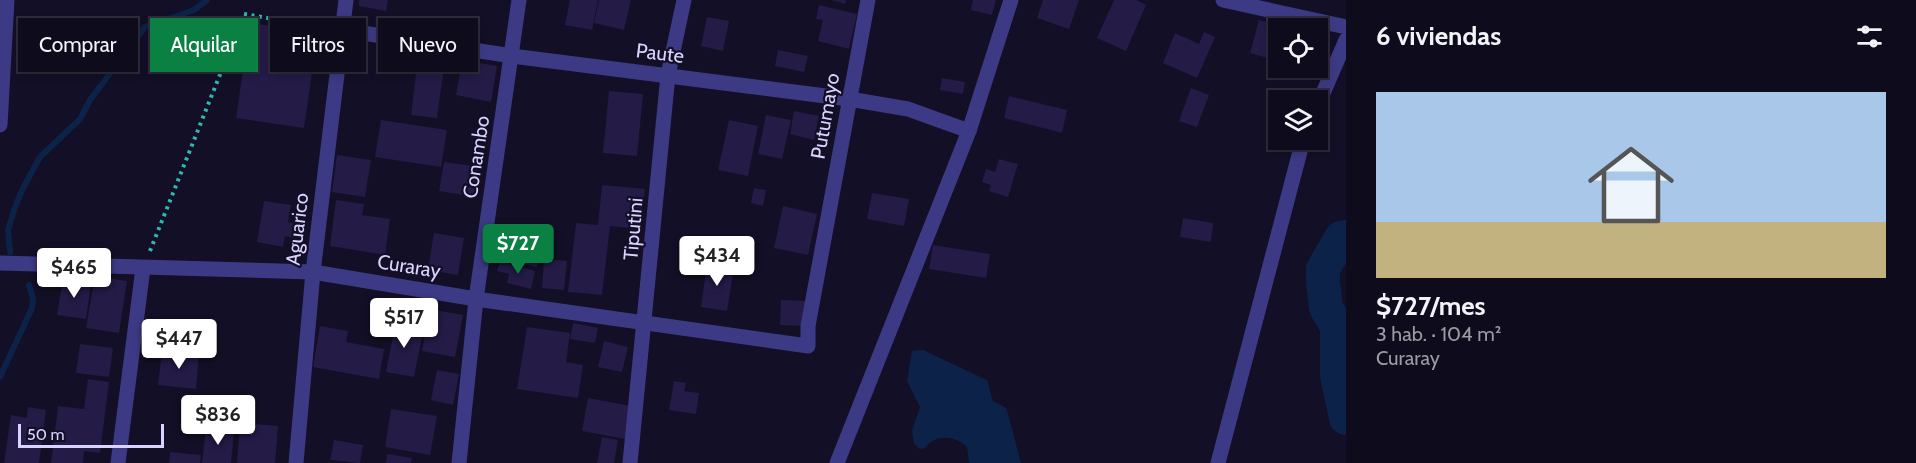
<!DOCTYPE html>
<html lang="es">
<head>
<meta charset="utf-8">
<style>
  :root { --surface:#0e0b1c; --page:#171425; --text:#f1f3f6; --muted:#9b9ba3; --line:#2e2b3b; --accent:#0b8043 }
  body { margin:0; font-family:Cabin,sans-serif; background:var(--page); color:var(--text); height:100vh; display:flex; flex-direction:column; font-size:22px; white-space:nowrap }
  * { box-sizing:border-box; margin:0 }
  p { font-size:20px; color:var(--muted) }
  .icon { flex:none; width:33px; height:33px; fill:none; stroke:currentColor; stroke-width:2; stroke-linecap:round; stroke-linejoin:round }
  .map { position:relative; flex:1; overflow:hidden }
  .sheet { display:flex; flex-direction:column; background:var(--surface); width:570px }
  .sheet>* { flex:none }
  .hud { position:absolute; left:18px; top:18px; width:570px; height:54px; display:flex; gap:12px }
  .buttons { position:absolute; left:1268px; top:18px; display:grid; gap:12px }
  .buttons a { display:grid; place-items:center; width:60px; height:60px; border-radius:0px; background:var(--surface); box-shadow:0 3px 9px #0003,0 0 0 2px var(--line); font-size:30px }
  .scale { position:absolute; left:18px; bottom:15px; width:146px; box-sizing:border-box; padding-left:6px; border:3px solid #d9d4ff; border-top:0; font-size:16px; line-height:21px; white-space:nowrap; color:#d9d4ff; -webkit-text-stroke:4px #130f26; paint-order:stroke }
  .price { position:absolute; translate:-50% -51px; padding:0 14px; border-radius:6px; background:#fff; color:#222; font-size:20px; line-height:39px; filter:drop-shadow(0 2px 3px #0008) }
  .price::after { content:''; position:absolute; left:50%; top:36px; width:18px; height:14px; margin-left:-9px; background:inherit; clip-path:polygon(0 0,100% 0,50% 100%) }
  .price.current { background:var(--accent); color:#fff }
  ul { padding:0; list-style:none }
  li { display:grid; align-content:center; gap:12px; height:318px; padding:0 30px }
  li span { display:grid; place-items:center; height:186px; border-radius:0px; color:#555 }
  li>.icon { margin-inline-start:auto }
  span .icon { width:108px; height:108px; fill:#fffc; stroke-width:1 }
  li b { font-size:26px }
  h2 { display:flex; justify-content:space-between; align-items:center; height:72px; padding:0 30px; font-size:26px }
  .tag { padding:0 21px; border-radius:0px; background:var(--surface); box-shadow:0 3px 9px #0003,0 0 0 2px var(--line); font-size:21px; line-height:54px }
  .tag.current { background:var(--accent); color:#fff }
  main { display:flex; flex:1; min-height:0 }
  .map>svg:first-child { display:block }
  .water { fill:#0c2248 }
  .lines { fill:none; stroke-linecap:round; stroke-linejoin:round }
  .stream { stroke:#0c2248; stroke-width:6 }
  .river { stroke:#0c2248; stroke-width:34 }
  .building { fill:#241b47 }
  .path { stroke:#2fb8b0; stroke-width:4; stroke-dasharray:3 4.5; stroke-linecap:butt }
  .street { stroke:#3d3a85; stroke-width:15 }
  .labels { text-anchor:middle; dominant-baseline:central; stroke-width:4.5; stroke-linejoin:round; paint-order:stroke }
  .street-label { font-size:20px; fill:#d9d4ff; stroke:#130f26 }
</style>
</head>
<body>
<main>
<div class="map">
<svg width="1346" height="463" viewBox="0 0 1346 463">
  <rect width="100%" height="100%" fill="#130f26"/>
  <!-- water -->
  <path class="water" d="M923,350L987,380L993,401L1006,408L1008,414L1021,463H969L967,447C955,435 935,434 925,448L920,449L914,444L912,430L920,407L907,381L912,351Z"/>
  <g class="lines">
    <!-- stream -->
    <g class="stream">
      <polyline points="10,252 8,230 14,210 22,190 40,157 80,119 90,100 145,27 194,10 207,0"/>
      <polyline points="0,377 32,308 33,299 29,285"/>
    </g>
    <!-- river -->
    <polyline class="river" points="1346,237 1341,238 1323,269 1323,282 1326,308 1337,327 1337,376 1346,418"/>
  </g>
  <!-- building -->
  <g class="building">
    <polygon points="359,0 388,0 386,11 359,6"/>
    <polygon points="570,0 598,0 592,30 565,25"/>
    <polygon points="599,0 631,0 624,30 594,23"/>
    <polygon points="832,0 846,0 845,4"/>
    <polygon points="973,0 996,0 992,15 971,10"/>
    <polygon points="1043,0 1079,0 1069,29 1037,18"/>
    <polygon points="1114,0 1136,0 1146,5 1126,51 1097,38"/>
    <polygon points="819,5 857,14 849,49 818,41 823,20 816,19"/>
    <polygon points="707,17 729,21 723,51 701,46"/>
    <polygon points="1259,20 1286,28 1278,28 1278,68 1303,68 1299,79 1271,71 1275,60 1250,53"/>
    <polygon points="250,23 318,33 304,128 236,118"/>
    <polygon points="1204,32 1215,37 1197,78 1163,63 1175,33 1199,44"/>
    <polygon points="387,45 427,50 425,65 444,67 437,118 411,115 416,74 383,69"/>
    <polygon points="778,50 808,56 804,72 775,66"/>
    <polygon points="462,60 497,66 491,102 456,95"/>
    <polygon points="942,78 965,82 963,94 940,90"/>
    <polygon points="1191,88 1209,95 1197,127 1179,121"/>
    <polygon points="609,91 643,94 637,156 603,153"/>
    <polygon points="1009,96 1067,110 1062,133 1004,118"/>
    <polygon points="794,111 819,116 814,140 790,134"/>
    <polygon points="766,115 791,120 782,159 758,154"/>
    <polygon points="381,120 447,130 441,167 375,157"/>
    <polygon points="729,120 758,126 748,176 718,170"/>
    <polygon points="337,155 371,160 365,197 332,192"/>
    <polygon points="999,159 1018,164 1008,197 989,191 991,185 982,182 986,169 995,172"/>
    <polygon points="444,162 480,167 476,197 439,191"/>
    <polygon points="602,185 645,189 640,229 610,226 602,295 568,292 576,223 598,225"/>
    <polygon points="754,188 766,190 763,206 751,203"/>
    <polygon points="872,193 909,199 904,226 867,219"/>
    <polygon points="336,200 364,204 362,215 390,219 385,255 330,246"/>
    <polygon points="264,201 291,205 288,222 296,224 294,238 285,236 283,247 257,242"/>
    <polygon points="783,206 817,214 808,255 774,248"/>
    <polygon points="1183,218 1213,223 1211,242 1180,237"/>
    <polygon points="510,227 522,229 518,247 540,252 537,267 502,259"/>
    <polygon points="434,233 464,238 458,275 428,270"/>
    <polygon points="933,245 990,254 986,278 929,269"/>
    <polygon points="544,259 567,261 564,290 542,288"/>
    <polygon points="500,262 535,271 531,289 507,283 509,274 497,271"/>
    <polygon points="707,264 734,268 727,311 701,307"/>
    <polygon points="95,276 127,281 119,333 86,328"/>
    <polygon points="63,279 91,284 86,319 57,315"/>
    <polygon points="781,300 808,301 806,326 780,325"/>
    <polygon points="430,309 463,315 455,357 422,351"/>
    <polygon points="397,315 412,317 409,335 422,337 414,377 386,372"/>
    <polygon points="573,323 598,328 595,343 570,339"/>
    <polygon points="320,326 348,331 346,342 384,349 379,379 313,367"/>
    <polygon points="527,327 570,333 566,362 583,365 578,398 517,389"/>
    <polygon points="604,341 628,347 622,372 598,367"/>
    <polygon points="80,344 113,348 109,377 76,373"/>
    <polygon points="162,350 199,354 196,389 158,385"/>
    <polygon points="437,370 459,374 453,405 431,400"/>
    <polygon points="88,379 109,382 100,453 84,451 83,463 51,463 58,406 84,409"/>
    <polygon points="674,381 686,383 684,391 699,393 696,414 669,410"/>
    <polygon points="588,398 631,406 625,439 582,431"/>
    <polygon points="28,407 46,410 39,463 4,463 11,415 27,418"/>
    <polygon points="391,409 437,416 430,455 385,447"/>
    <polygon points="240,423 278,426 275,463 237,463"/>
    <polygon points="206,428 234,431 231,463 202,463"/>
    <polygon points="602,437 618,440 614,463 597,463"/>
    <polygon points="334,440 363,445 360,463 330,460"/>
    <polygon points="170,452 201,455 200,463 169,463"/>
    <polygon points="387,454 412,458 411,463 386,463"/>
  </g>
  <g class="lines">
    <!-- path -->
    <polyline class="path" points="150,251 244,14 326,28"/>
    <!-- street -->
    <g class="street">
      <polyline points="1223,0 1346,27"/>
      <polyline points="343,30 512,56 849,99 908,109 969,131"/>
      <polyline points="1317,107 1346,40"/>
      <polyline points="0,125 7,0"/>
      <polyline points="0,263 313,272 476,299 808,346 808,326 868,0"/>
      <polyline points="118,463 143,268"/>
      <polyline points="296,463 313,272 346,0"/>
      <polyline points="459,463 476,299 519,0"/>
      <polyline points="630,463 668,75 684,0"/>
      <polyline points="837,463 969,131 1011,0"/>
      <polyline points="1218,463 1303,140"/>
    </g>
  </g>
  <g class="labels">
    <!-- street labels -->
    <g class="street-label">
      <text transform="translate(660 53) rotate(7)">Paute</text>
      <text transform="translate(825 116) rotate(-80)">Putumayo</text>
      <text transform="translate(476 157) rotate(-81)">Conambo</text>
      <text transform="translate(297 229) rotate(-83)">Aguarico</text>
      <text transform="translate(633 229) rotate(-85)">Tiputini</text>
      <text transform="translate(409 266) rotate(9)">Curaray</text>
    </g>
  </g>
</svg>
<div class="buttons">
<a><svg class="icon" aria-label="locate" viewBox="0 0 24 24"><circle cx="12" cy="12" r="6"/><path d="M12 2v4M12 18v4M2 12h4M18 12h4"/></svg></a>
<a><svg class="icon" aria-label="layers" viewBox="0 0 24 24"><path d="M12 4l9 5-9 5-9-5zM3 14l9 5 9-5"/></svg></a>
</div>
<div class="scale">50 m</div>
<b class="price current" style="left:518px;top:275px">$727</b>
<b class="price" style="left:717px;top:287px">$434</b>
<b class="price" style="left:74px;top:299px">$465</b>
<b class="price" style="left:404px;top:349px">$517</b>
<b class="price" style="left:179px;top:370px">$447</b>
<b class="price" style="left:218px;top:446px">$836</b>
<div class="hud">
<a class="tag">Comprar</a>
<a class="tag current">Alquilar</a>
<a class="tag">Filtros</a>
<a class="tag">Nuevo</a>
</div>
</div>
<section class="sheet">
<h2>6 viviendas<svg class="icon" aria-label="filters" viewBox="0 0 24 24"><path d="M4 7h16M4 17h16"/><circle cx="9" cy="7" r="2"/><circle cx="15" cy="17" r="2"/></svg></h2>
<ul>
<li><span style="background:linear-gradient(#a9c7e8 70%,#c2b280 0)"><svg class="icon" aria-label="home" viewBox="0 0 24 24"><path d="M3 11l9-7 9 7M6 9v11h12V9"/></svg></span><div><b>$727/mes</b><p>3 hab. · 104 m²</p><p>Curaray</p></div></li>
</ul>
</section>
</main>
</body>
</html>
